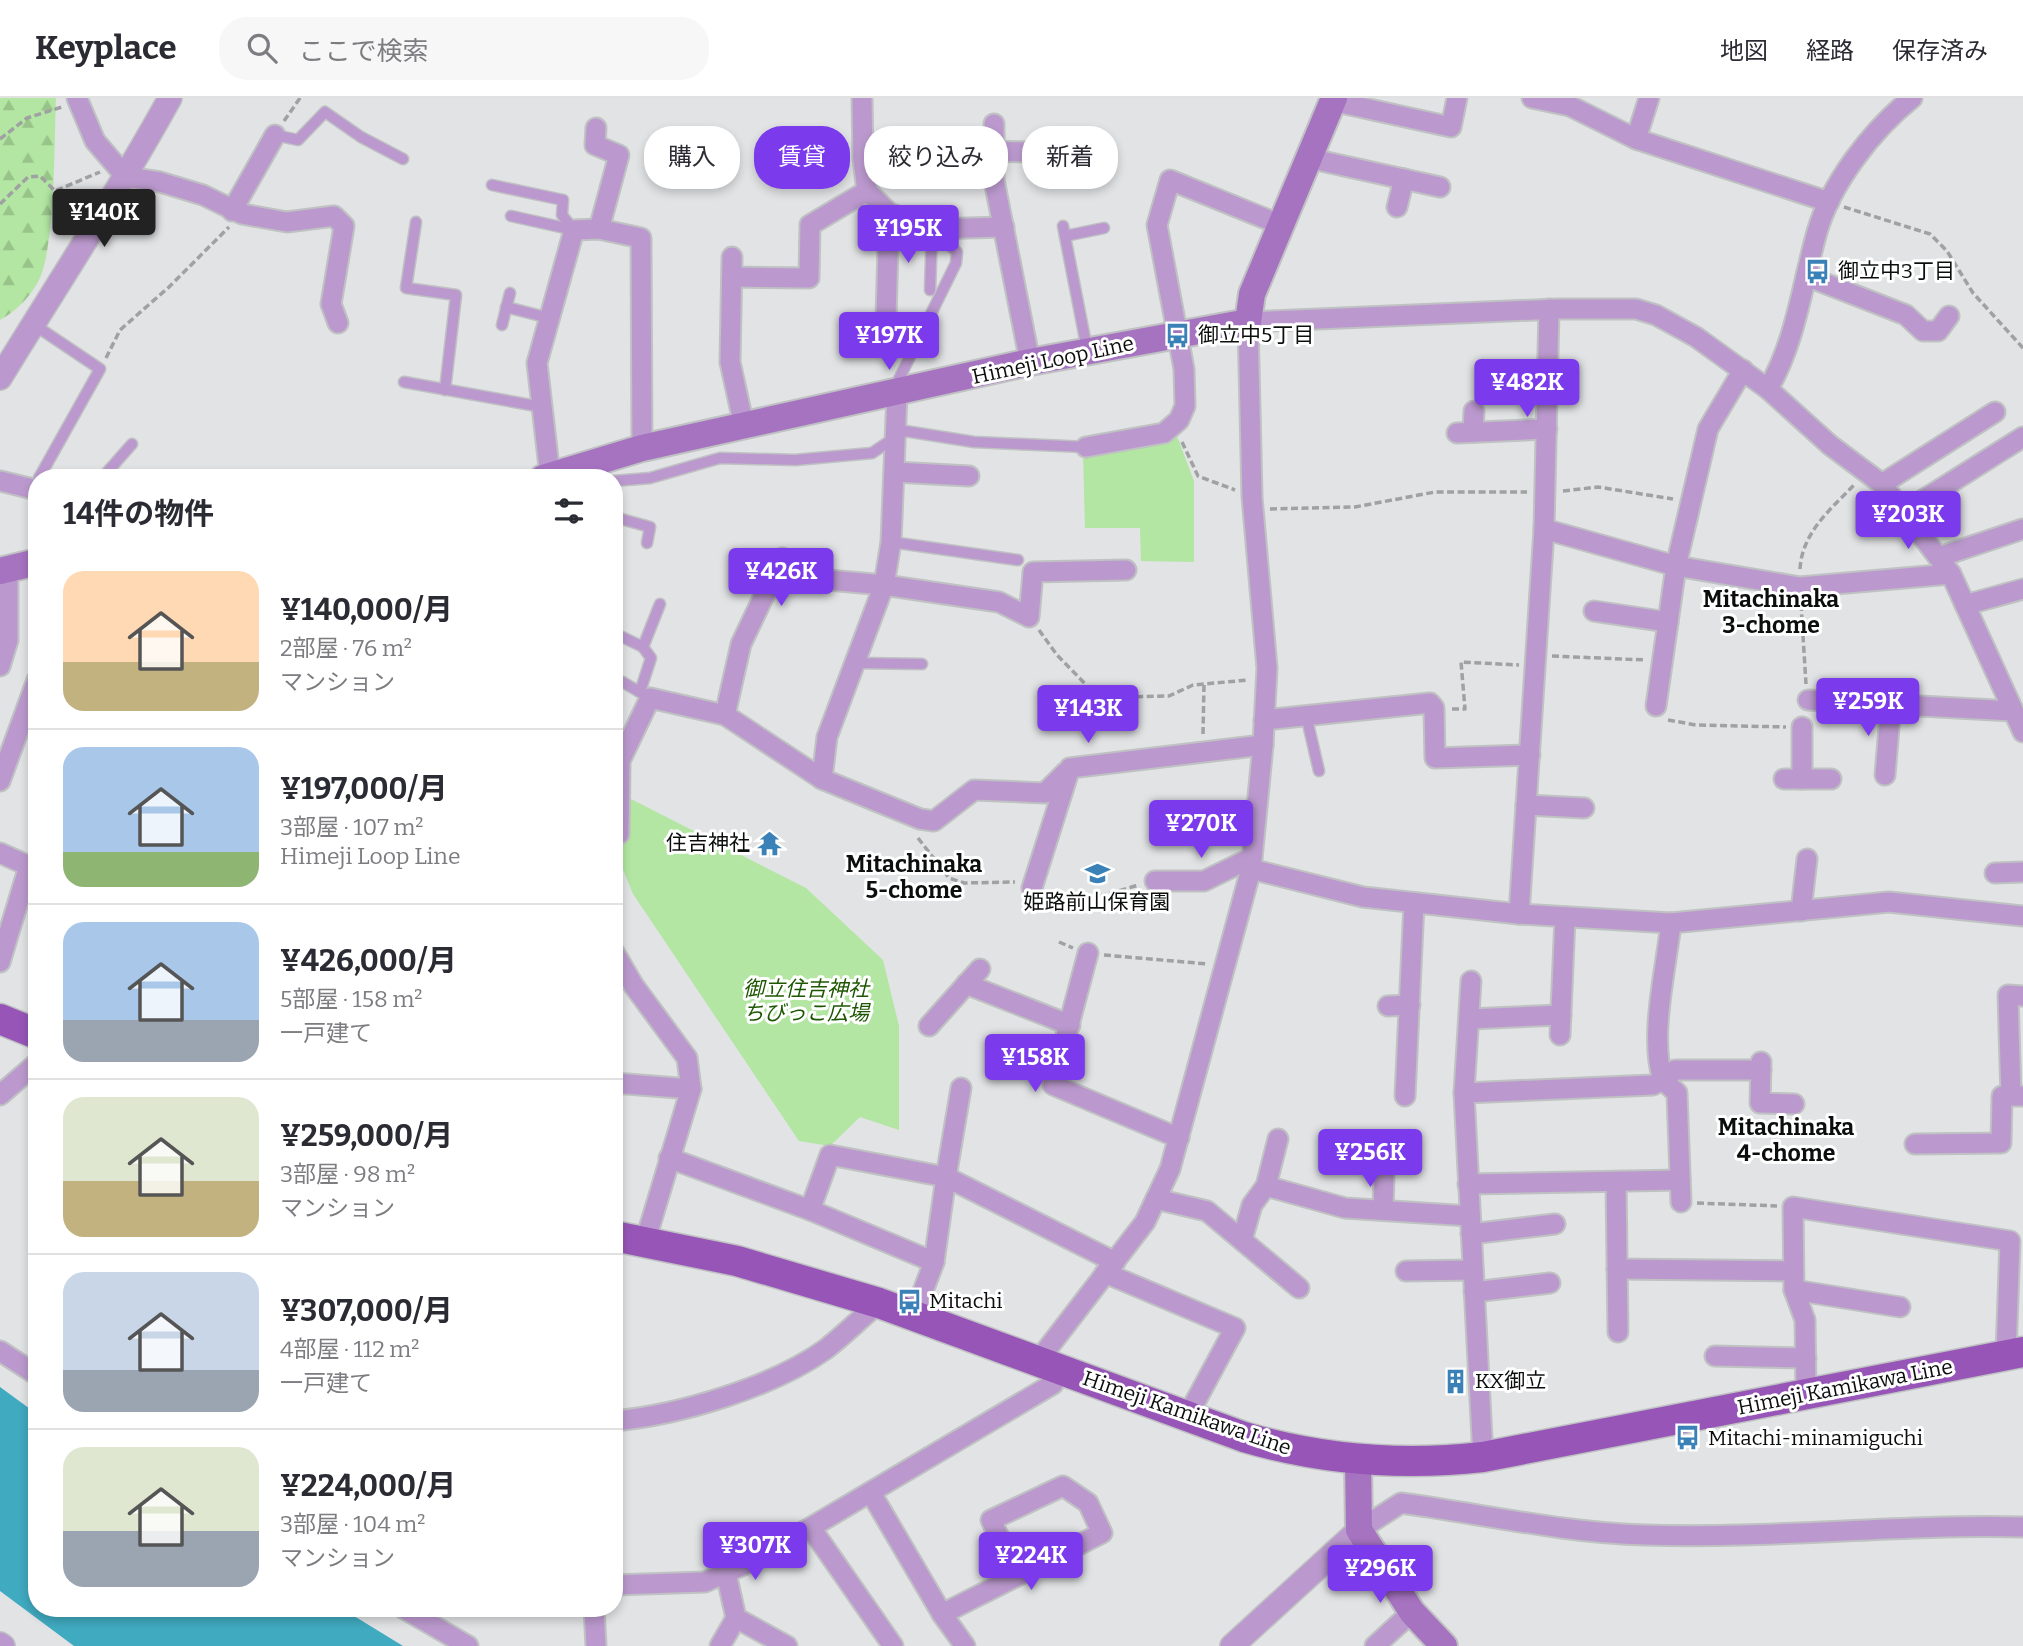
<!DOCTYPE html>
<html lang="ja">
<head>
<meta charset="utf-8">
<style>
  :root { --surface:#fff; --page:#f7f7f7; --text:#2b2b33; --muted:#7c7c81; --line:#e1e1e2; --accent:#7c3aed }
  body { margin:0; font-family:Bitter,"Noto Sans JP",serif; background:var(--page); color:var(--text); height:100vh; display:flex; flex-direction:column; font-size:26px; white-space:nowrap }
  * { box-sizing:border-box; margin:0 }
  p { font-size:23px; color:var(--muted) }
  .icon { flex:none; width:38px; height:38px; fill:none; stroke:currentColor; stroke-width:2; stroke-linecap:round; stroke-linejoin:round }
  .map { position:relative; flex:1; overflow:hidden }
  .panel { position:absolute; left:28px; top:371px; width:595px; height:1148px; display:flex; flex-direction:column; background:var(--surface); border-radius:28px; box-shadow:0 4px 10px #0003 }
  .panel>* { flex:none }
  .top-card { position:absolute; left:644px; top:28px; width:665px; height:63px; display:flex; gap:14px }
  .price { position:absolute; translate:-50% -60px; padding:0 16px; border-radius:7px; background:var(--accent); color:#fff; font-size:23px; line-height:46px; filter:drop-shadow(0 2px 4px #0008) }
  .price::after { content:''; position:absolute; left:50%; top:42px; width:21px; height:16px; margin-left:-10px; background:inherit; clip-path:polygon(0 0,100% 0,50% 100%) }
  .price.on { background:#222; color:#fff }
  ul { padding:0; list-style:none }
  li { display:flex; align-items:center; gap:21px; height:175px; padding:0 35px }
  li+li { border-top:2px solid var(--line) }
  li span { display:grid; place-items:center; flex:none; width:196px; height:140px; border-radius:21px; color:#555 }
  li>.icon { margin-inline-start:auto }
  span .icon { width:84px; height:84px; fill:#fffc; stroke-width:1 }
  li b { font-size:30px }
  h2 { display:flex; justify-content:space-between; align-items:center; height:84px; padding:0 35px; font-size:30px }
  .chip { padding:0 24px; border-radius:28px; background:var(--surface); box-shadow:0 4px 10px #0003; font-size:24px; line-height:63px }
  .chip.on { background:var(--accent); color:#fff }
  header { display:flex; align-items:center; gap:42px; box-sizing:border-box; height:98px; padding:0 35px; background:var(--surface); border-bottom:2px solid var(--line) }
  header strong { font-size:33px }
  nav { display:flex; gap:38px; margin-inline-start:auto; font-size:24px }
  .search { width:490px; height:63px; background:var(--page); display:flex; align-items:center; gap:18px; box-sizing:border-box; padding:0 24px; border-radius:28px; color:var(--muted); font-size:26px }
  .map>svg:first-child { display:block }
  .green { fill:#b2e6a2 }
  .forest { fill:url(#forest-firs) }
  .water { fill:#40aac0 }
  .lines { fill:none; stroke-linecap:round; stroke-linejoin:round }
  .service-casing { stroke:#bfc1c2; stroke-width:13 }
  .minor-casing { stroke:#bfc1c2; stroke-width:23 }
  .tertiary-casing { stroke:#bfc1c2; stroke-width:26 }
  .secondary-casing { stroke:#bfc1c2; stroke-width:30 }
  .primary-casing { stroke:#bfc1c2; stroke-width:33 }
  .path { stroke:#9fa1a2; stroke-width:3.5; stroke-dasharray:7 3.5; stroke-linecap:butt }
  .service { stroke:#bb99ce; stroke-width:10 }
  .minor { stroke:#bb99ce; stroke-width:19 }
  .tertiary { stroke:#bb99ce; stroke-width:23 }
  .secondary { stroke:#a673c1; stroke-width:26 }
  .primary { stroke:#9756b7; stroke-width:30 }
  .labels { text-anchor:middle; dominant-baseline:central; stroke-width:6; stroke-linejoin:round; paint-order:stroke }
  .poi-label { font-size:21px; fill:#0c0d0d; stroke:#fff; text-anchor:start }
  .street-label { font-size:21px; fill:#0c0d0d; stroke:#fff }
  .park-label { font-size:21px; font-style:italic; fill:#1e5702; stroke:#fff }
  .neighbourhood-label { font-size:23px; font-weight:bold; fill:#0c0d0d; stroke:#fff }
</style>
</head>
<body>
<header>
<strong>Keyplace</strong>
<div class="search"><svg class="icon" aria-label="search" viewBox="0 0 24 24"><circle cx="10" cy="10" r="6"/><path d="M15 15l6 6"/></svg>ここで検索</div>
<nav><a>地図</a><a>経路</a><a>保存済み</a></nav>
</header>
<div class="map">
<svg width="2023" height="1548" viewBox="0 0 2023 1548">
  <defs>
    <pattern id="forest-firs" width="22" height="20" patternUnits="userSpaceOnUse" patternTransform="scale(1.75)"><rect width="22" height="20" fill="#b2e6a2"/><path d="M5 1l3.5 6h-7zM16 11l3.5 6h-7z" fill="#98c48a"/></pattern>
  </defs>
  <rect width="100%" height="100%" fill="#e1e3e5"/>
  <!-- green -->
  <g class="green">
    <polygon points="1175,333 1194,383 1194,464 1141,463 1140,430 1085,430 1083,354"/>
    <polygon points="629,700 806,790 883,862 899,928 899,1032 860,1019 830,1048 799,1043 633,796 614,749 614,743 628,742"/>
  </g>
  <!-- forest -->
  <path class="forest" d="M0,0H56C54,42 56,150 38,184C29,200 16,213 0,222Z"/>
  <!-- water -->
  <polygon class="water" points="0,1289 37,1316 37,1510 341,1510 403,1548 74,1548 0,1493"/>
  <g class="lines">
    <defs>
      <g id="service">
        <polyline points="275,37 298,42 325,14 361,39 403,61"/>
        <polyline points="492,87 563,102 562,117 574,132"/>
        <polyline points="511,118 574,132"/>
        <polyline points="416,124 406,190 456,197 445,292"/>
        <polyline points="1063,128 1087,251"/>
        <polyline points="1065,138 1104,130"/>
        <polyline points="930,192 932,132"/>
        <polyline points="506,209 549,220"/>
        <polyline points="33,226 100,271 39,380"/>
        <polyline points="502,227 510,195"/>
        <polyline points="404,284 542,309"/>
        <polyline points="898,291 899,281 956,165 957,154 932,131"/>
        <polyline points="102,380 132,346"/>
        <polyline points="614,383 650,380 720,360 795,362 872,355 905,333 974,344 1086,349"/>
        <polyline points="614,419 650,429 647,445"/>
        <polyline points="891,444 1018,462"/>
        <polyline points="614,535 643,549"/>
        <polyline points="856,565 922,566"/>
        <polyline points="614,579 643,596"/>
        <polyline points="640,594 651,560 643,549 660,506"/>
        <polyline points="1306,617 1319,673"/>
      </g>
      <g id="minor">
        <polyline points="77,0 95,43 126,79 160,84 203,97 242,116 287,124 334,118 344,128 331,206 338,225"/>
        <polyline points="862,0 863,61 867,93 889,115 932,131 1004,129"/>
        <polyline points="1532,0 1570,8 1636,41 1649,0"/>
        <polyline points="1332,3 1451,29 1457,0"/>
        <polyline points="994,26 994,82 1030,264"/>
        <polyline points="596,30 595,47 619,57 599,131"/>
        <polyline points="1636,41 1829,104"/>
        <polyline points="916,52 1099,55"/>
        <polyline points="1308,60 1440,89"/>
        <polyline points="1397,109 1404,81"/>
        <polyline points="232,113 275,37"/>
        <polyline points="732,159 730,264 744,328"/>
        <polyline points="1806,178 1906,217 1923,233 1938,233 1949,218"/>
        <polyline points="732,179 809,180 810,127 867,93"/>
        <polyline points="886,219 889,115"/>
        <polyline points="1768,291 1830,347 1882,386 1951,476 2023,634"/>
        <polyline points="1473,334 1474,313"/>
        <polyline points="1457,335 1547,331"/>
        <polyline points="1086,349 1164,335 1179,322 1185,308 1184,271 1157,127 1170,82 1281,127"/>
        <polyline points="895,374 969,378"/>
        <polyline points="550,378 537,265 574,132 599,131 641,140 642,350"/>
        <polyline points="0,383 37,392"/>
        <polyline points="1882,386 1995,314"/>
        <polyline points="1904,414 2023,339"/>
        <polyline points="1544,431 1676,468 1800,489 1951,476"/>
        <polyline points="1939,459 2023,431"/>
        <polyline points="1965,507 2023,491"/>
        <polyline points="1594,513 1668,524"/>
        <polyline points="0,568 8,542 8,471"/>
        <polyline points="1808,602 2013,613"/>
        <polyline points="1656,608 1676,468 1708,331 1743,272"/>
        <polyline points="725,617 741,546 782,460 817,481 884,487 999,504 1029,519 1033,474 1126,472"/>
        <polyline points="1264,622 1430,605 1434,610 1435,660 1530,657"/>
        <polyline points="1885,677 1891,606"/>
        <polyline points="822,681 920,721 934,723 974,692 1045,695 1066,674"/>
        <polyline points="1784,681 1831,681"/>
        <polyline points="1802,681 1802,629"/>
        <polyline points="0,683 37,582"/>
        <polyline points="1526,707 1584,710"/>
        <polyline points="614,736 619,736 620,663 650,600 725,617 822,681 827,639 884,487 891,444 897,296"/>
        <polyline points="0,755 29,768 0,864"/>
        <polyline points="1251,771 1363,799 1519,816 1671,825 1889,804 2023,818"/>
        <polyline points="1995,775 2023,774"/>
        <polyline points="1155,783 1204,783 1251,760"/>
        <polyline points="1032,790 1070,670 1263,647"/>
        <polyline points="1801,813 1807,761"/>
        <polyline points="1519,816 1544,431 1549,211"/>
        <polyline points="614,854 634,888 687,960 691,991"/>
        <polyline points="1088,855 1053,987 1179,1040"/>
        <polyline points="966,886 1070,927"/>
        <polyline points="1388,908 1410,907"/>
        <polyline points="1469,921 1561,917"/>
        <polyline points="929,928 980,871"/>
        <polyline points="1560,937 1565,819"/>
        <polyline points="1761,964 1760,1005 1794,1006"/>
        <polyline points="614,985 691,991 645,1144"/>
        <polyline points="1464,995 1471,883"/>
        <polyline points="0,997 37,965"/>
        <polyline points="1405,998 1414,805"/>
        <polyline points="2011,998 2008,897 2023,898"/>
        <polyline points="1915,1046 2001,1045 2002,998 2023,998"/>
        <polyline points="669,1060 810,1112 934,1164"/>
        <polyline points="1616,1084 1618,1234"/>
        <polyline points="1468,1086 1680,1082"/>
        <polyline points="1266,1088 1345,1110 1470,1118"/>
        <polyline points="1156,1101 1207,1113 1299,1190"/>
        <polyline points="1681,1104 1677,995 1663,982 1675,972 1761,972"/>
        <polyline points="810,1112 830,1057 946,1079 961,990"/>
        <polyline points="1383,1112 1384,1079"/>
        <polyline points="1471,1136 1555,1126"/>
        <polyline points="1242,1142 1252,1107 1266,1088 1278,1041"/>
        <polyline points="1617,1171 1793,1173"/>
        <polyline points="1406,1173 1473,1172"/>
        <polyline points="1105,1175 1235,1230 1187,1319"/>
        <polyline points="1794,1192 1900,1209"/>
        <polyline points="1474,1194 1550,1185"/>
        <polyline points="914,1217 934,1164 946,1079 1115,1164"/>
        <polyline points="0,1253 37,1277"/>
        <polyline points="1715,1258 1806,1260"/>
        <path d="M1038,1263L1145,1124L1170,1071L1251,771L1263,647L1267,570L1252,399L1248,224L1558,211H1636L1656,217L1696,239L1768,291C1796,243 1802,187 1817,134C1831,85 1872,32 1912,0"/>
        <polyline points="1806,1296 1805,1222 1794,1192 1793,1109 2010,1143 2006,1257"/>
        <path d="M614,1323C679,1317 773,1289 826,1251C844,1237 861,1220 879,1205"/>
        <path d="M1483,1359L1464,995L1653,987L1663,982C1649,939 1666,871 1671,825"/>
        <polyline points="871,1395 942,1516 965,1548"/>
        <polyline points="811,1430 893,1548"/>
        <path d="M1359,1432L1401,1405C1482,1416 1564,1435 1645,1437C1771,1441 1897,1426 2023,1429"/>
        <polyline points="614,1487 705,1484 759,1460 1053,1286 1060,1272"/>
        <polyline points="403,1510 468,1548"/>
        <polyline points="594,1510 596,1548"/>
        <polyline points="942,1516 1102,1435 1088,1405 1063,1388 991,1422 1017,1478"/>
        <polyline points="736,1520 787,1548"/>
        <polyline points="720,1548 736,1520 726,1475"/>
        <polyline points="1375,1548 1412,1514"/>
      </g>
      <g id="tertiary">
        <path d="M0,280C57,187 117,96 170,0"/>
        <polyline points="0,1546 3,1548"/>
        <polyline points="1232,1548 1359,1432"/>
      </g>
      <g id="secondary">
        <polyline points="543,380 642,350 1030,264 1248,224 1252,196 1334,0"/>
        <polyline points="0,473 37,464"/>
        <polyline points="1358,1361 1359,1432 1412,1514 1444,1548"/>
      </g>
      <g id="primary">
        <polyline points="0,921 37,936"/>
        <path d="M614,1138L737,1163L879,1205L1244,1339C1322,1362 1402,1368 1483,1359L2023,1254"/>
      </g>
    </defs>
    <!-- service casing -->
    <use href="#service" class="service-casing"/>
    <!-- minor casing -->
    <use href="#minor" class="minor-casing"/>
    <!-- tertiary casing -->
    <use href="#tertiary" class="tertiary-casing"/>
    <!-- secondary casing -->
    <use href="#secondary" class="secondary-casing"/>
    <!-- primary casing -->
    <use href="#primary" class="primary-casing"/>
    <!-- path -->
    <g class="path">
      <polyline points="284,23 300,0"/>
      <polyline points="0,41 27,20 62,9"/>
      <polyline points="0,106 28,79 40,78 55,93 100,74"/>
      <polyline points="1844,109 1930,136 1947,153 1973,195 2023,250"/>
      <polyline points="106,260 120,232 169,189 229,129"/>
      <polyline points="1182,344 1198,378 1235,392"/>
      <polyline points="1563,393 1598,389 1673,401"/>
      <polyline points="1270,411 1355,409 1435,394 1527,394"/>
      <path d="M1800,471C1802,434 1832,410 1855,386"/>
      <polyline points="1801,506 1806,586"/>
      <polyline points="1039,532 1057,557 1093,594 1127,599 1169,598 1193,587 1248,582"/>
      <polyline points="1552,558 1646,562"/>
      <polyline points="1452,611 1465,611 1461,564 1519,567"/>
      <polyline points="1668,622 1696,627 1786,629"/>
      <polyline points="1203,636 1204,586"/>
      <polyline points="918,740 949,780 964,785 1015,784"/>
      <path d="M1048,794C1074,810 1112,794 1139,787"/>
      <polyline points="1059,844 1073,850"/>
      <polyline points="1104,857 1208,866"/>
      <polyline points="1697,1105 1777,1108"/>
    </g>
    <!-- service -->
    <use href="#service" class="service"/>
    <!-- minor -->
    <use href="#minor" class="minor"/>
    <!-- tertiary -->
    <use href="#tertiary" class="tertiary"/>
    <!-- secondary -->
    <use href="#secondary" class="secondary"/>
    <!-- primary -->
    <use href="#primary" class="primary"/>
  </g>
  <!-- icons -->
  <defs>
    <symbol id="bus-bare" viewBox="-9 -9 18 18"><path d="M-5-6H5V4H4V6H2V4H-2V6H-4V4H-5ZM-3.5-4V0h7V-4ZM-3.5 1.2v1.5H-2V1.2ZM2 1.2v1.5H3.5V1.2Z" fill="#3981b6" stroke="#fff" stroke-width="2.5" paint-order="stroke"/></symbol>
    <symbol id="temple-bare" viewBox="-9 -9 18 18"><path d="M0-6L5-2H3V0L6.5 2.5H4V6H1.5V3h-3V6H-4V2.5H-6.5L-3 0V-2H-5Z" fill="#3981b6" stroke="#fff" stroke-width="2.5" paint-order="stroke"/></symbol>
    <symbol id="school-bare" viewBox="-9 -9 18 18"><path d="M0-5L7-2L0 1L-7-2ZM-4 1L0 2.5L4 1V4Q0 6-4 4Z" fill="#3981b6" stroke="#fff" stroke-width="2.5" paint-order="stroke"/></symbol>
    <symbol id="building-bare" viewBox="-9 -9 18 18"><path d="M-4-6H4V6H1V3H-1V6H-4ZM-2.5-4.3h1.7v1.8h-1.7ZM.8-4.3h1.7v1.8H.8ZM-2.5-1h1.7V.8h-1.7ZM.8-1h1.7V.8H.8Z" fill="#3981b6" stroke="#fff" stroke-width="2.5" paint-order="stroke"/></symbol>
  </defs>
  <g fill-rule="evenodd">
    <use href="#bus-bare" x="1800" y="156" width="35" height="35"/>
    <use href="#bus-bare" x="1160" y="220" width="35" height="35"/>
    <use href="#temple-bare" x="752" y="728" width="35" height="35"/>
    <use href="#school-bare" x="1080" y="758" width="35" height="35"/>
    <use href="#bus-bare" x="892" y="1186" width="35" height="35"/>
    <use href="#building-bare" x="1438" y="1266" width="35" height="35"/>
    <use href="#bus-bare" x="1670" y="1322" width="35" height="35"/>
  </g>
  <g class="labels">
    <!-- poi labels -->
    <g class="poi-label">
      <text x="1838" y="173">御立中3丁目</text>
      <text x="1198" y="237">御立中5丁目</text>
      <text x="750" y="745" text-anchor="end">住吉神社</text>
      <text x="1097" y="804" text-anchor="middle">姫路前山保育園</text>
      <text x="929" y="1203">Mitachi</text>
      <text x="1475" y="1283">KX御立</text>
      <text x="1708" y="1340">Mitachi-minamiguchi</text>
    </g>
    <!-- street labels -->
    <g class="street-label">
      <text transform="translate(1053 262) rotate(-12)">Himeji Loop Line</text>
      <text transform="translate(1845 1289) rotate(-11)">Himeji Kamikawa Line</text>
      <text transform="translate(1187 1315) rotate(19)">Himeji Kamikawa Line</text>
    </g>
    <!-- park labels -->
    <g class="park-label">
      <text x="806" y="891">御立住吉神社<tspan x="806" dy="24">ちびっこ広場</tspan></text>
    </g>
    <!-- neighbourhood labels -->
    <g class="neighbourhood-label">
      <text x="1771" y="501">Mitachinaka<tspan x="1771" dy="26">3-chome</tspan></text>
      <text x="914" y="766">Mitachinaka<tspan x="914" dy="26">5-chome</tspan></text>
      <text x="1786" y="1029">Mitachinaka<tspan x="1786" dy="26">4-chome</tspan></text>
    </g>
  </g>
</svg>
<b class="price on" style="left:104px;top:151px">¥140K</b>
<b class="price" style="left:908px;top:167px">¥195K</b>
<b class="price" style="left:889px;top:274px">¥197K</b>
<b class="price" style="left:1527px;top:321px">¥482K</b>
<b class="price" style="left:1908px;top:453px">¥203K</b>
<b class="price" style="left:781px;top:510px">¥426K</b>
<b class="price" style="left:1868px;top:640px">¥259K</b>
<b class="price" style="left:1088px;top:647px">¥143K</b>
<b class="price" style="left:1201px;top:762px">¥270K</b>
<b class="price" style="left:1035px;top:996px">¥158K</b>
<b class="price" style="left:1370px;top:1091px">¥256K</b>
<b class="price" style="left:755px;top:1484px">¥307K</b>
<b class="price" style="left:1031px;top:1494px">¥224K</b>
<b class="price" style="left:1380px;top:1507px">¥296K</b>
<div class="top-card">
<a class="chip">購入</a>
<a class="chip on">賃貸</a>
<a class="chip">絞り込み</a>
<a class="chip">新着</a>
</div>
<section class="panel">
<h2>14件の物件<svg class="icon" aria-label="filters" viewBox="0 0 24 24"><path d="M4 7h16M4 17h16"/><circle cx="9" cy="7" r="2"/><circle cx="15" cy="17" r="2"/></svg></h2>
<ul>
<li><span style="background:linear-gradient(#ffd9b3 65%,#c2b280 0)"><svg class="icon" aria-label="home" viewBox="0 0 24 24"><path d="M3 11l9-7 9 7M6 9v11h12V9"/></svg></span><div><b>¥140,000/月</b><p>2部屋 · 76 m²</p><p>マンション</p></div></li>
<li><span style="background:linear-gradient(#a9c7e8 75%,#8fb573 0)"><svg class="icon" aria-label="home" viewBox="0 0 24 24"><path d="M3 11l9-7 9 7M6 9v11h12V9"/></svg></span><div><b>¥197,000/月</b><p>3部屋 · 107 m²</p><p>Himeji Loop Line</p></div></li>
<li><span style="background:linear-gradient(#a9c7e8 70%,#9aa5b1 0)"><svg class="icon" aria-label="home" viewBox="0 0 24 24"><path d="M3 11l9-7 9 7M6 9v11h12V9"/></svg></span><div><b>¥426,000/月</b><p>5部屋 · 158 m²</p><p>一戸建て</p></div></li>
<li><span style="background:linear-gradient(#dfe7d0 60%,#c2b280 0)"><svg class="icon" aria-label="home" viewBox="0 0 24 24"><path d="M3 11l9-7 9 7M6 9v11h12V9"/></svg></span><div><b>¥259,000/月</b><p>3部屋 · 98 m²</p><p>マンション</p></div></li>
<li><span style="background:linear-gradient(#c9d6e8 70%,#9aa5b1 0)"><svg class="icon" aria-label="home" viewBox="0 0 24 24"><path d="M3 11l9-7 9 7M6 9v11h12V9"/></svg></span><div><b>¥307,000/月</b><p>4部屋 · 112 m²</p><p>一戸建て</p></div></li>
<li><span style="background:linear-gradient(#dfe7d0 60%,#9aa5b1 0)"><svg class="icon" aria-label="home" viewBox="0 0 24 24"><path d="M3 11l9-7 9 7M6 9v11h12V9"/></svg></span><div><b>¥224,000/月</b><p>3部屋 · 104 m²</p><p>マンション</p></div></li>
</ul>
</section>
</div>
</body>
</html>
